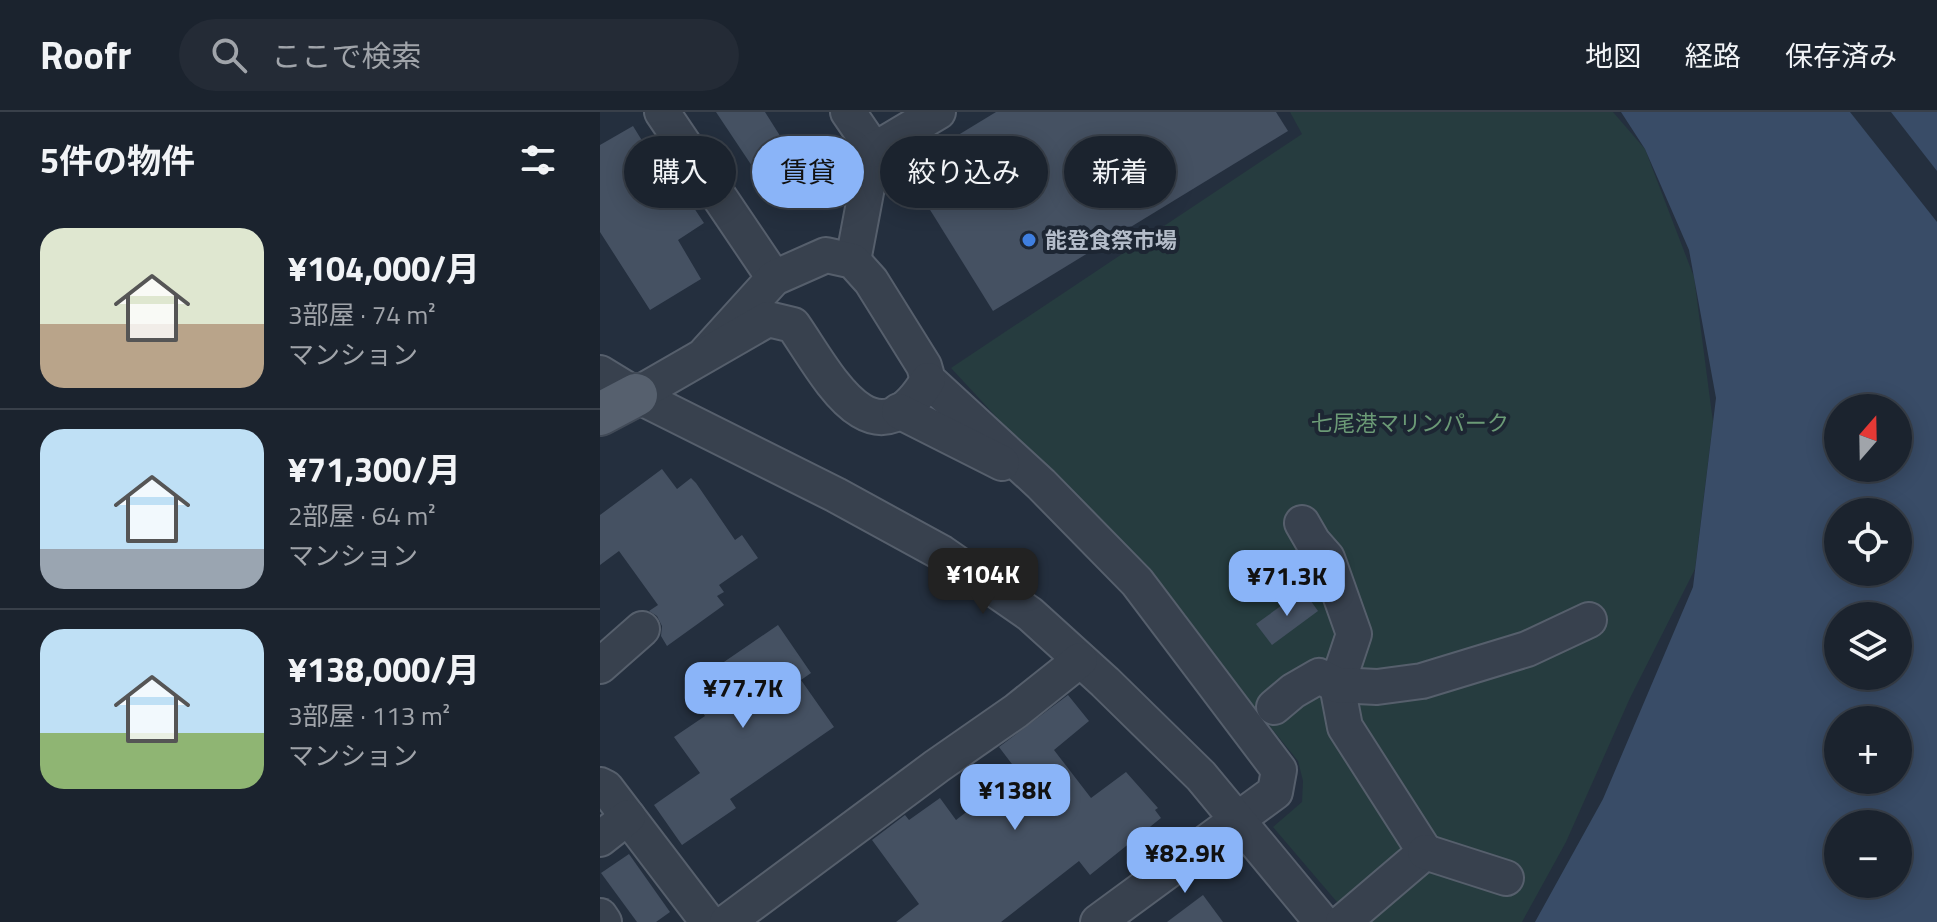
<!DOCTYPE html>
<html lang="ja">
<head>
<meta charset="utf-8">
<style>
  :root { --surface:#1b232e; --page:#242b36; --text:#f1f3f6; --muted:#a0a4aa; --line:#39404a; --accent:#8ab4f8 }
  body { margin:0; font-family:"Titillium Web","Noto Sans JP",sans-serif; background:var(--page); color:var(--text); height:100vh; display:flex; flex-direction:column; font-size:30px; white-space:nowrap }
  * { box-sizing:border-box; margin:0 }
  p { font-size:26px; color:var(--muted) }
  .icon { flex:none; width:44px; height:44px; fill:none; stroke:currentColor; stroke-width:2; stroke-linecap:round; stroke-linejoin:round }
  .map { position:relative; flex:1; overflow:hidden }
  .sheet { display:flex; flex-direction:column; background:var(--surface); width:600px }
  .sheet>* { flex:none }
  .guide { position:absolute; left:24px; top:24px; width:760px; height:72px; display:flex; gap:16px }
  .needle { width:52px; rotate:20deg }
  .buttons { position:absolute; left:1224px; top:282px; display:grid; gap:16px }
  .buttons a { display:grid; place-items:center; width:88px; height:88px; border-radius:50%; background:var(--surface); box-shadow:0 4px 20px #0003,0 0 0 2px var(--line); font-size:40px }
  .price { position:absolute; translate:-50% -68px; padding:0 18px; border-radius:16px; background:var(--accent); color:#111; font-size:26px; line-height:52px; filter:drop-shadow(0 2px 4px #0008) }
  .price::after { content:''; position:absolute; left:50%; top:48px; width:24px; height:18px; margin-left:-12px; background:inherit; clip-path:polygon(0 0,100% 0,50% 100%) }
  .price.active { background:#222; color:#fff }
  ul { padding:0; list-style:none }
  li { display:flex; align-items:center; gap:24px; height:200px; padding:0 40px }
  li+li { border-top:2px solid var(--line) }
  li span { display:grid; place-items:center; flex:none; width:224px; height:160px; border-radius:24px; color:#555 }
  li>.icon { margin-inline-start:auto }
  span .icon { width:96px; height:96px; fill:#fffc; stroke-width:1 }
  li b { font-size:34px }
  h2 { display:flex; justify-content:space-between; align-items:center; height:96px; padding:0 40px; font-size:34px }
  .chip { padding:0 28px; border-radius:36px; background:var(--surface); box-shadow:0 4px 20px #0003,0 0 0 2px var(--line); font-size:28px; line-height:72px }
  .chip.active { background:var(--accent); color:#111 }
  header { display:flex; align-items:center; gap:48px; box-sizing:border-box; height:112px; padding:0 40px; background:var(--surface); border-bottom:2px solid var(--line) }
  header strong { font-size:38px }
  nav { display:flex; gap:44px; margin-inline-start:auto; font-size:28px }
  .search { width:560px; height:72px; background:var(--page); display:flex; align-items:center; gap:20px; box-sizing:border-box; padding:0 28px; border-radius:44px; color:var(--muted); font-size:30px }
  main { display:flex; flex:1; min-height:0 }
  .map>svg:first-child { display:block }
  .green { fill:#263c3f }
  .water { fill:#394c67; fill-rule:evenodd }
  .pier { fill:#242f3e }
  .building { fill:#455162 }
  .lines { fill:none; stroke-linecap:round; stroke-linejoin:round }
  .minor-casing { stroke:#565f6c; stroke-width:38 }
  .major-casing { stroke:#414a57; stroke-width:46 }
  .minor { stroke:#38414e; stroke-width:34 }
  .major { stroke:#56606e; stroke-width:42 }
  .shop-dot { fill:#3f7fe0; stroke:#1d2633; stroke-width:3 }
  .labels { text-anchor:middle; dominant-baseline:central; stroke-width:8; stroke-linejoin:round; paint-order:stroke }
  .poi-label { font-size:22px; font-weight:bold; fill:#b4bcc9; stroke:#1d2633; text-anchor:start }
  .park-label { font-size:22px; fill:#6b9a76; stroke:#1d2633 }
</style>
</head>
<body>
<header>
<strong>Roofr</strong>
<div class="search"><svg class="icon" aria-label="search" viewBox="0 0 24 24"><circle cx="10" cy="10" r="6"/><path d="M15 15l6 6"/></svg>ここで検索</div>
<nav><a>地図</a><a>経路</a><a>保存済み</a></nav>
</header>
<main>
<section class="sheet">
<h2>5件の物件<svg class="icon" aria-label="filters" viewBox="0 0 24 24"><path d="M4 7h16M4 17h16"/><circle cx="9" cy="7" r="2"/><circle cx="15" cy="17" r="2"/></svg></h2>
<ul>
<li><span style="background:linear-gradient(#dfe7d0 60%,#b9a48a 0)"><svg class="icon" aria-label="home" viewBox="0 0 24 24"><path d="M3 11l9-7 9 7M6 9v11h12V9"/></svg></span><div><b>¥104,000/月</b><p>3部屋 · 74 m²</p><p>マンション</p></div></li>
<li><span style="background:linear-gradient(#bfe0f5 75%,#9aa5b1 0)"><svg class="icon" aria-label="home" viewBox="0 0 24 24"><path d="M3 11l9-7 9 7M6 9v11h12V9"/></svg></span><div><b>¥71,300/月</b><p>2部屋 · 64 m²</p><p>マンション</p></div></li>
<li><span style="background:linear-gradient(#bfe0f5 65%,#8fb573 0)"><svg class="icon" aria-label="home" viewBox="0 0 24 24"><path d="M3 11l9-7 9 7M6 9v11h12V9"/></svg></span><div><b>¥138,000/月</b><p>3部屋 · 113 m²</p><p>マンション</p></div></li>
</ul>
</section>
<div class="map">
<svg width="1337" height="810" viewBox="0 0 1337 810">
  <rect width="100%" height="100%" fill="#242f3e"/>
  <!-- green -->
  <polygon class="green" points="690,0 1013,0 1045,37 1094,165 1113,310 1095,457 1030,586 966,730 922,810 754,810 673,715 702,690 703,669 698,649 579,502 351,256 702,22"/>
  <!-- water -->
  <path class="water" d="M1021,0H1337V810H935L1003,687L1093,475L1116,286L1089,138L1045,37ZM1238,296H1298V356H1238ZM1238,400H1298V460H1238ZM1238,504H1298V564H1238ZM1238,608H1298V668H1238ZM1238,712H1298V772H1238Z"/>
  <!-- pier -->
  <polygon class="pier" points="1250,0 1291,0 1337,59 1337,110"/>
  <!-- building -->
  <g class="building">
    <polygon points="116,0 165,0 194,46 190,49 199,64 170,81"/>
    <polygon points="396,0 676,0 688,19 393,199 304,56"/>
    <polygon points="33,14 75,82 82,78 104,111 78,128 101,167 50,198 0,120 0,33"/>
    <polygon points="62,357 77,377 91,366 96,371 135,428 142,423 158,446 119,473 124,480 117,484 124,493 67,534 61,524 62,514 57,504 49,499 58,493 19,439 0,453 0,403"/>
    <polygon points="703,478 718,499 672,533 656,512"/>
    <polygon points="178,513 211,561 201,568 234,615 130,687 136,696 82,733 54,693 100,661 74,625 105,604 86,576"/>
    <polygon points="468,583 489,609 454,638 491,686 526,660 558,696 555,698 561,706 490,763 479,749 401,810 296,810 319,792 272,728 305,703 309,708 340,686 356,708 418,660 399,635"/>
    <polygon points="29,742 70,800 56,810 37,810 1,761"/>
    <polygon points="603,783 623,810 567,810"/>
  </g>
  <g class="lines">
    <defs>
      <g id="minor">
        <polyline points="62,0 174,166"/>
        <polyline points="248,0 274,38 253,149"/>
        <polyline points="274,38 338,0"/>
        <polyline points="106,241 174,166 226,143 253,149 271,169 324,254 328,268 441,372 537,470 679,658 675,680 498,810"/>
        <polyline points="0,261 36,283 236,383 342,441 430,502 505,570 601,664 722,810"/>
        <path d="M36,283L168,207L193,213C226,260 273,359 328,268"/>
        <polyline points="299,299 402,351"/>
        <polyline points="702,411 713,430 727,446 754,522 737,573 745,615 825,740 743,810"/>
        <polyline points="0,554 42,517"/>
        <polyline points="674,595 693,579 719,564 737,573 777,575 822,569 927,537 989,508"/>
        <polyline points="0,673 6,676 108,810"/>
        <polyline points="0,727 28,705"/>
        <polyline points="825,740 906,766"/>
        <polyline points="0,804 4,810"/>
        <polyline points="127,810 337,654 416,599 480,548"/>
      </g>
      <polyline id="major" points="0,302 36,283"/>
    </defs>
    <!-- minor casing -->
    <use href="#minor" class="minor-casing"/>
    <!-- major casing -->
    <use href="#major" class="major-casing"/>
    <!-- minor -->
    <use href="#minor" class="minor"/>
    <!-- major -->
    <use href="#major" class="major"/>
  </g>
  <!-- markers -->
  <circle class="shop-dot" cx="429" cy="128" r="8"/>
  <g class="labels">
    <!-- poi labels -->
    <g class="poi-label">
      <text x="445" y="128">能登食祭市場</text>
    </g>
    <!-- park labels -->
    <g class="park-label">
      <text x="810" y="311">七尾港マリンパーク</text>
    </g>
  </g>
</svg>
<div class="buttons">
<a><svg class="needle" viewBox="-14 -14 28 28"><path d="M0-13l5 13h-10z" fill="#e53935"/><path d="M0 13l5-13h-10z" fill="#a0a4aa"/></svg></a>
<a><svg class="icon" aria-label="locate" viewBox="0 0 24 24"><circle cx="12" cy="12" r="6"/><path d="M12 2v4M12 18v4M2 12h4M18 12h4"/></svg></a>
<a><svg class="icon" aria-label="layers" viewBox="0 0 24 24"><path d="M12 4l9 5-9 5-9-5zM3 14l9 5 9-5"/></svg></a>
<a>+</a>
<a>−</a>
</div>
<b class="price active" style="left:383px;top:504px">¥104K</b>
<b class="price" style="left:687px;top:506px">¥71.3K</b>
<b class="price" style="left:143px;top:618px">¥77.7K</b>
<b class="price" style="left:415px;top:720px">¥138K</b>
<b class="price" style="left:585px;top:783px">¥82.9K</b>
<div class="guide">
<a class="chip">購入</a>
<a class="chip active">賃貸</a>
<a class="chip">絞り込み</a>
<a class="chip">新着</a>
</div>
</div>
</main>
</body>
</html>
